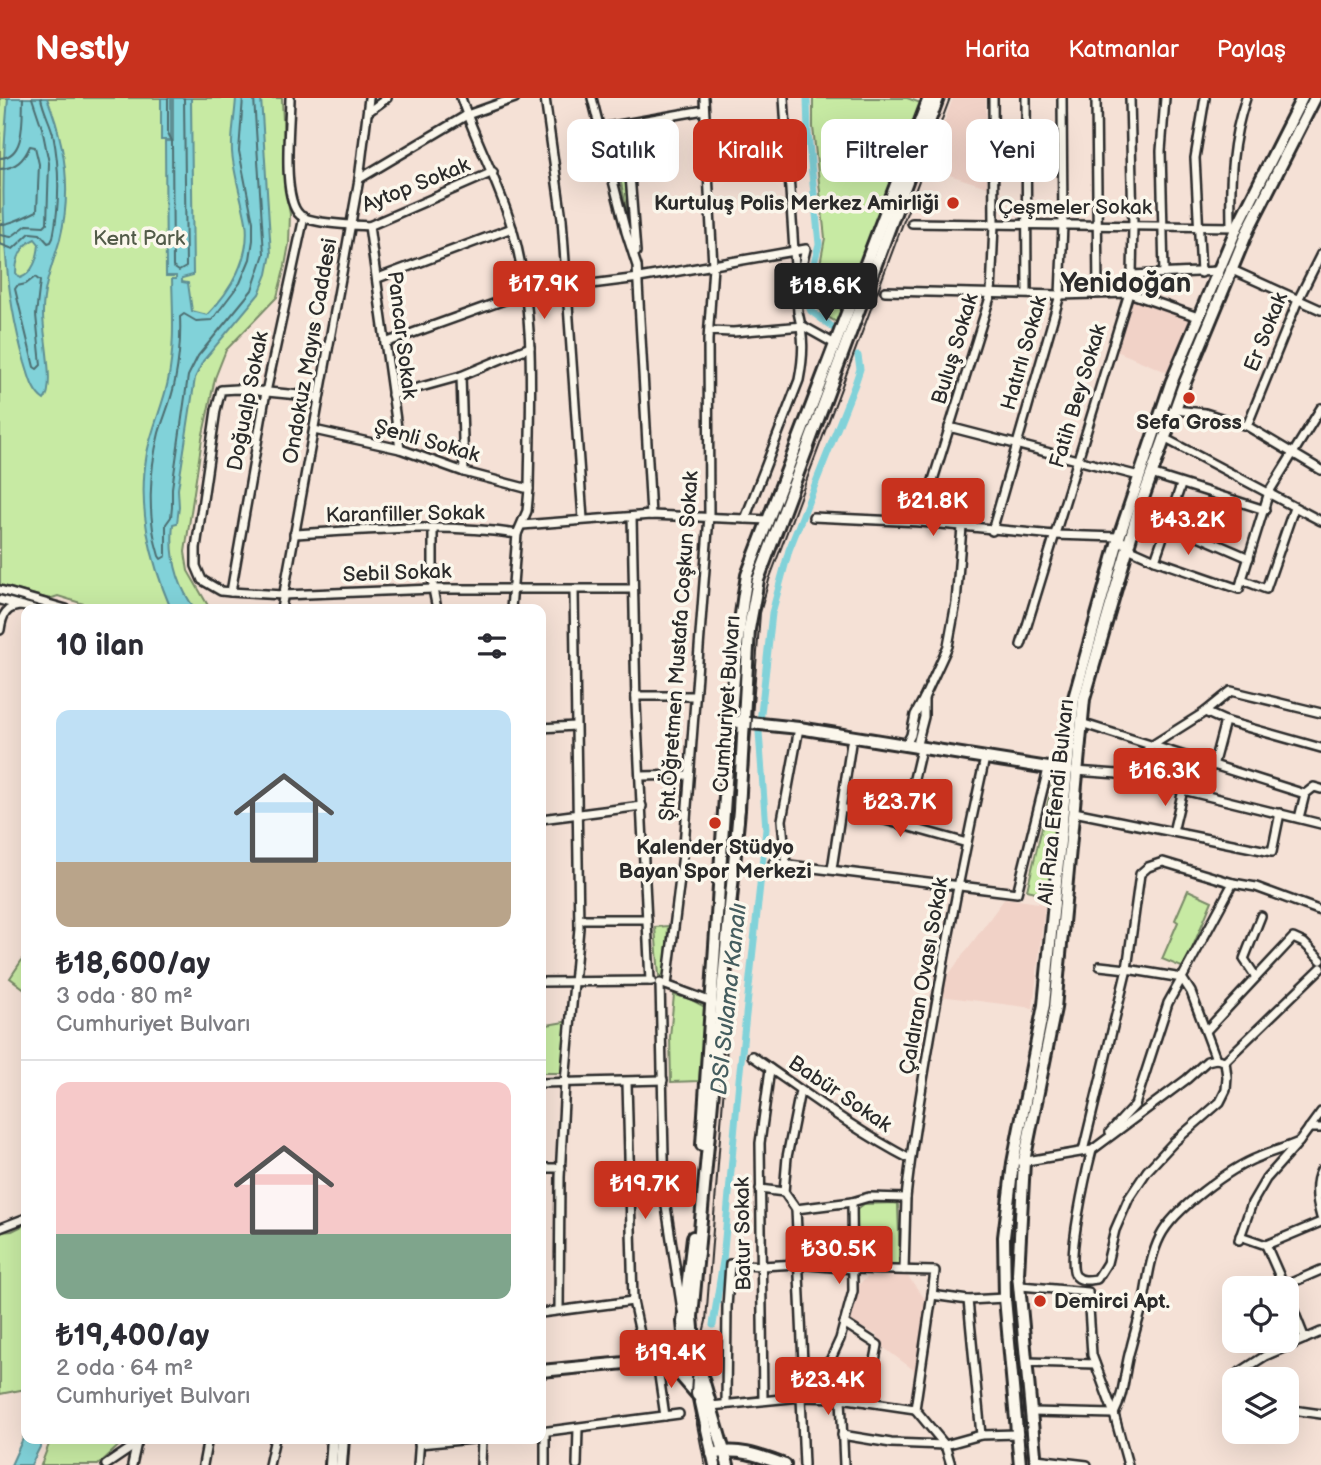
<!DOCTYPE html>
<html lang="tr">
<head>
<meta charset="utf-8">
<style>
  :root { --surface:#fff; --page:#f7f7f7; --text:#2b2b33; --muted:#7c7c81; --line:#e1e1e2; --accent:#c8321e }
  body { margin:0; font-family:"Balsamiq Sans",sans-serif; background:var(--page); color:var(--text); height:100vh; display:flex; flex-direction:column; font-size:26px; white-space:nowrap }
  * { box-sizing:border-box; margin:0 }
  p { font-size:23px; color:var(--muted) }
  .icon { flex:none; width:38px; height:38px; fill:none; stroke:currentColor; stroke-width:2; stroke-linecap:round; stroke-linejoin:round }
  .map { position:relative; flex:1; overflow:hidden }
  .details { position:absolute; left:21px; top:506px; width:525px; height:840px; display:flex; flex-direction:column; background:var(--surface); border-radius:14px; box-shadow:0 7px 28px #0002 }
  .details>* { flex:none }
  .top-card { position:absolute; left:567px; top:21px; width:648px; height:63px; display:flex; gap:14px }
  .tools { position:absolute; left:1222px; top:1178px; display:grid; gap:14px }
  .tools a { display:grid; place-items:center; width:77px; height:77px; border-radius:14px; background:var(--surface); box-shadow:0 7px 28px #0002; font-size:35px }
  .price { position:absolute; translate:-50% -60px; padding:0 16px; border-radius:7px; background:var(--accent); color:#fff; font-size:23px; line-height:46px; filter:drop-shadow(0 2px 4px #0008) }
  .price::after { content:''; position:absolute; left:50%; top:42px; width:21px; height:16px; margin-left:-10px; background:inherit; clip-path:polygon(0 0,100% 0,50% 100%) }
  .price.current { background:#222; color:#fff }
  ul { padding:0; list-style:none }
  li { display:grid; align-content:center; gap:14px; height:371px; padding:0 35px }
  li+li { border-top:2px solid var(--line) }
  li span { display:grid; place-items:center; height:217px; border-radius:14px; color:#555 }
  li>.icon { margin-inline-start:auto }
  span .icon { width:126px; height:126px; fill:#fffc; stroke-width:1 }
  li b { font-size:30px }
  h2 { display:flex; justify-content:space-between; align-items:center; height:84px; padding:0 35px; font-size:30px }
  .tag { padding:0 24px; border-radius:14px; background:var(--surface); box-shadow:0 7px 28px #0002; font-size:24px; line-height:63px }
  .tag.current { background:var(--accent); color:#fff }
  header { display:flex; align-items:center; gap:42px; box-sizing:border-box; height:98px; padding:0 35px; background:var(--accent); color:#fff }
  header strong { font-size:33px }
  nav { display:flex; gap:38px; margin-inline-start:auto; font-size:24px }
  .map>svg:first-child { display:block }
  .built { fill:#f1d2c7 }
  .green { fill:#c7eaa3; stroke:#798a67; stroke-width:2 }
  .water { fill:#81d2d9; stroke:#5f8f93; stroke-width:2; fill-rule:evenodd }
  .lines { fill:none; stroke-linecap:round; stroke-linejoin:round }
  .shore { stroke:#4d6e71; stroke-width:2 }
  .canal { stroke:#81d2d9; stroke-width:7 }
  .minor-casing { stroke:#2b2b2b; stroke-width:12 }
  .secondary-casing { stroke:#2b2b2b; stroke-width:16 }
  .primary-casing { stroke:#2b2b2b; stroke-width:16 }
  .minor { stroke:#fbf7ec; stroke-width:7 }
  .secondary { stroke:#fbf7ec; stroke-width:10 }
  .primary { stroke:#fbf7ec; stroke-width:10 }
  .tram { stroke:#2b2b2b; stroke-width:2 }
  .poi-dot { fill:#c8321e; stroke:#fbf7ec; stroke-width:2.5 }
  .labels { text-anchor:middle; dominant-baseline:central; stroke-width:7; stroke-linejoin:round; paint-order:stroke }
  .street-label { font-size:21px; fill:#2b2b2b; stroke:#fbf7ec }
  .poi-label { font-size:21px; font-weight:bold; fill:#2b2b2b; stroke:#fbf7ec }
  .park-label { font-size:21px; fill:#525b49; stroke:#fbf7ec }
  .water-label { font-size:23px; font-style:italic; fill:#455d5f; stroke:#fbf7ec }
  .district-label { font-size:28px; font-weight:bold; fill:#2b2b2b; stroke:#fbf7ec }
</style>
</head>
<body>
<header>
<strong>Nestly</strong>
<nav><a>Harita</a><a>Katmanlar</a><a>Paylaş</a></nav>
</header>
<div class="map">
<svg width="1321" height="1367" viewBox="0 0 1321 1367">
  <rect width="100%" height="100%" fill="#f5e1d6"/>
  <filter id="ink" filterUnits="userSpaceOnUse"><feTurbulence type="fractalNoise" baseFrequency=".0143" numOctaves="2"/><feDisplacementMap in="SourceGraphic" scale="14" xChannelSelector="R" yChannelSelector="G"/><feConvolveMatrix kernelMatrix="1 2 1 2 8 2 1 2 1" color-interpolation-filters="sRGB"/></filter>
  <g filter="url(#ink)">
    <!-- built -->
    <g class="built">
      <polygon points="953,0 986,0 987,89 928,70"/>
      <polygon points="1131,198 1190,219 1169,275 1114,252"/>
      <polygon points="1005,800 1045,806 1033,910 940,898 946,880"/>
      <polygon points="873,1175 907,1177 928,1205 918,1275 884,1250 877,1237 850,1224 859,1186"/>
    </g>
    <!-- green -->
    <g class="green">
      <polygon points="0,0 282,0 286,93 290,116 289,146 285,168 277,199 226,252 215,280 202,341 185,454 188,473 210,511 100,511 58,498 49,501 0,487"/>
      <polygon points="813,0 907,0 921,5 838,225 823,216 813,204 825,140 813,29"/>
      <polygon points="625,35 631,133 611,37"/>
      <polygon points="1053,683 1057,684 1049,797 1027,792"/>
      <polygon points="1188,792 1212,803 1184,870 1162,861 1178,824 1175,822"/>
      <polygon points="668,828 665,878 659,878 655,829"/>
      <polygon points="26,856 26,892 10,880"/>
      <polygon points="674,897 690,901 705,909 699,983 671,984 670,939"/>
      <polygon points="570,923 562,975 541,975 541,928"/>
      <polygon points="895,1105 898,1107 900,1170 856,1169 855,1113 864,1106"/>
      <polygon points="26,1126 26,1291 0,1296 0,1134 12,1133"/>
      <polygon points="51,1341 51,1340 126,1341 98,1367 41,1367"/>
    </g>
    <!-- water -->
    <g class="water">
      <path d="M8,0H47C65,45 72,94 60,141C53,166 43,188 43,214C42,233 56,290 44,302C32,294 29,277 25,265C0,180 0,87 8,0ZM35,141L39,146C38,159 33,176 20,180L16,175C16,160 22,147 35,141Z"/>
      <rect x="161" y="0" width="10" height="42"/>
      <path d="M173,0H191L193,177L182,180V184L188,185L192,213L207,217C231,193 251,159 246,124C242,101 234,78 232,54C231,37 235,18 236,0H261L271,156L267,176L259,196L203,263L195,280L178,391L179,409L177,425L173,426C170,457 176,486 195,511H171C150,461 137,409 147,355C152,330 163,307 168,283C175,249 173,216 172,181H176V178H166L165,43H173Z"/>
      <polygon points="26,1334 26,1340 44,1341 31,1367 11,1367"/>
    </g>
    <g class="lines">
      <!-- shore -->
      <g class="shore">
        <polyline points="168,0 168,35 172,43 173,169 179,173 186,169 184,0"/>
        <path d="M243,0L239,53L253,124V142L250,161L240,185L212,222L196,223L184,216L180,219C181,241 179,262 175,283C172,301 164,318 159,335C149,374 147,420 159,458L161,461L166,458V426L171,419L172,409V390L188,278L198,258L252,192L264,156L254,0"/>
        <path d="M0,60C26,59 22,20 23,0"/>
        <path d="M0,71C16,70 24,62 30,48L35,49L39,66L37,113C29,117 8,127 0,126"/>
        <polyline points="0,137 11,139 27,127 44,128 47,125 49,65 42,30 32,0"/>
        <path d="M0,146L13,151L30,135L40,136L48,145L51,144L53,140C60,105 60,71 53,36C50,24 43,12 41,0"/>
        <polygon points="35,179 40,183 36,217 41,267 37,271 34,269 15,191 17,188 26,186"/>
      </g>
      <!-- canal -->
      <g class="canal">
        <polyline points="807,0 808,35 819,146 810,181 808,206 811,213 835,231"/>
        <polyline points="713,1227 723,1163 739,982 766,731 759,634 772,515 789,452 855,286 860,271 858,258"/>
      </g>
      <defs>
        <g id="minor">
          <path d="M290,0C290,25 281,101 300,117C310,126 354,127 369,128L493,74"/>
          <path d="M461,0C476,44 499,85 512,130C537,215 530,303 529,391L527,413L517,436L511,511"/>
          <polyline points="545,0 562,121 583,421"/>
          <polyline points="592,0 626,134 637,168 651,417"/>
          <polyline points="1026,0 1027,195"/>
          <polyline points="1096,0 1098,195"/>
          <polyline points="368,14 387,0"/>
          <polyline points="626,26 636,154"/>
          <polyline points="601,30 704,12"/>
          <polyline points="359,81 467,17 515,0"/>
          <polyline points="912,125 1237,129"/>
          <path d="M1231,127C1230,82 1231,44 1246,0"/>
          <polyline points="369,128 400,351"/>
          <polyline points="1230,171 1321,212"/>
          <polyline points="1201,175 1195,60 1205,0"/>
          <polyline points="1164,176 1161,53 1165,0"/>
          <polyline points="1132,177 1219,173"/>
          <polyline points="378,180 512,130"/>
          <polyline points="885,193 1060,197 1129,195 1198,219"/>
          <polyline points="709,233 733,234 803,228 835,246"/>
          <polyline points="385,245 527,194 639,180 806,151 796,193"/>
          <polyline points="461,278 464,374"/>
          <polyline points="392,297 461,278 530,249"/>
          <polyline points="319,299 237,291 221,292 216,312 196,450 196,468 202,482 221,493 231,494 283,497 433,491 632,491"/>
          <polyline points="1174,312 1205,315 1247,328 1321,372"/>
          <polyline points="1247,328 1298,202 1321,156"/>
          <polyline points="949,329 1139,378"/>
          <polyline points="314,332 400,351 464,374 529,391"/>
          <polyline points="1164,340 1321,423"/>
          <polyline points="1151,376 1265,412"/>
          <polyline points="632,419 636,606 650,883"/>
          <polyline points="813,419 920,424 1054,437 1119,439 1128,450 1155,462 1239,491 1269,394 1321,310"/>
          <path d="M745,421L799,282C804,256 804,239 798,214L784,0"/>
          <polyline points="920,424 991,196 994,126 993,0"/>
          <polyline points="1168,425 1249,460"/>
          <polyline points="522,427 651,417 769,422"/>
          <polyline points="433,430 433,491 437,511"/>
          <polyline points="992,433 1060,197 1063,127 1062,0"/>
          <path d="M294,436C368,432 443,425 517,436"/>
          <polyline points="1155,462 1181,387"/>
          <polyline points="1242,482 1266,491 1294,410"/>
          <polyline points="0,492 66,511"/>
          <polyline points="231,494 266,294 304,119"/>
          <polyline points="0,502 33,511"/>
          <polyline points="281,511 359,81 369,0"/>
          <path d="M0,532C2,517 6,508 23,508"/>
          <polyline points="1021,547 1129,195 1132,177 1133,127 1130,0"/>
          <polyline points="636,598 695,598"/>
          <polyline points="924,600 948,548 956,505 962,429"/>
          <polyline points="1205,614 1225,623 1321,650"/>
          <polyline points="1081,625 1305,696"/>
          <polyline points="541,630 575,628"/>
          <polyline points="905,648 911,637 915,617 924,600 924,619 916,650"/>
          <polyline points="1213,668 1225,623"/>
          <polyline points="1075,673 1118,676 1321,726"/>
          <polyline points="1118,676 1132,667 1151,648 1205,614 1231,593 1321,615"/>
          <polyline points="641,678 688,677"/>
          <polyline points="1305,696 1314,689 1321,691"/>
          <polyline points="842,710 967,745"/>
          <polyline points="1074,714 1272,754 1280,715"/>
          <polyline points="1299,720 1305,696"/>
          <polyline points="541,721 642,708"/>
          <polyline points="903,727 921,651"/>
          <polyline points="1173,734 1183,692"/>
          <polyline points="773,765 1017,795 1048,671"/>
          <polyline points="786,766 782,722 799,630"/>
          <polyline points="832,771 852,639"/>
          <polyline points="1233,785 1256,789 1321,813"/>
          <polyline points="579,821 647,821"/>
          <polyline points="1100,868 1127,871 1140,776 1148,769 1163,764 1233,785 1182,880 1191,894 1216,961"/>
          <polyline points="1256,879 1244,861 1261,818"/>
          <polyline points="541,884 652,883"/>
          <polyline points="660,885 665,1102 682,1212"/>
          <polyline points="663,886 712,904"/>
          <polyline points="667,887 684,748 709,418 708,242 713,168 704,0"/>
          <polyline points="1206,933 1293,840 1304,845 1321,862"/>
          <path d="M752,958C803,993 854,1032 910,1061"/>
          <polyline points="1225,963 1321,870"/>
          <polyline points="541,985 663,982"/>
          <polyline points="627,985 633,1203 646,1263"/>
          <polyline points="800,993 787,1059 784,1094 796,1111 803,1265 801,1299 804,1367"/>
          <polyline points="1309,1030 1321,1030"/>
          <polyline points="1083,1053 1127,871 1182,880 1168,905 1135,1007 1110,1034"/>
          <path d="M1021,1064L1092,1052C1087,1071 1065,1166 1076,1178C1082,1184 1090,1182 1097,1181L1107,1165L1115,1132L1129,1100L1147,1073L1174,1044L1220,1004L1226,992L1227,979L1225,963L1216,961L1207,963L1187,981L1092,1052"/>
          <polyline points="541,1070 561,1070"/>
          <path d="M1321,1072C1314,1085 1317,1105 1321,1119"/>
          <polyline points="760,1091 784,1094"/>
          <path d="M796,1111L852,1104L869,1099L906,1100C911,1052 919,1005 927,958C944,858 963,759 985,660"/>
          <polyline points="0,1130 26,1120"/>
          <polyline points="1240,1138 1266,1147"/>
          <polyline points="1239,1142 1252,1105 1266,1081 1299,1044 1321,1014"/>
          <polyline points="904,1172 906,1100"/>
          <polyline points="1021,1188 1088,1194 1092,1257 1114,1316 1128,1367"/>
          <polyline points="1284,1188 1266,1147 1321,1124"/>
          <polyline points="1285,1189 1284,1188 1321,1172"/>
          <polyline points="1286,1193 1305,1241"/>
          <polyline points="968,1202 981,1337"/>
          <polyline points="559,1211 560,1079 565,984 579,830 574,493"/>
          <polyline points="541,1215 633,1203"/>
          <polyline points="844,1225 878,1247 867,1304"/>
          <polyline points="657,1264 665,1318"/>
          <polyline points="1028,1264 1095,1266"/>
          <polyline points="803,1265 829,1265 840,1241 853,1193 852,1104"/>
          <polyline points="1244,1281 1240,1274 1265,1258 1321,1234"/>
          <polyline points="841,1300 844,1367"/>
          <polyline points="763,1302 760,1045 770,971"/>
          <polyline points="726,1306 727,1209 730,1166 761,1168 798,1166 853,1171 935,1173 932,1197"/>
          <polyline points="711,1308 801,1299 841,1300 915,1311"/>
          <polyline points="915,1311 932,1197 968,1202 1005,1200"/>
          <polyline points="915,1311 945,1347 951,1367"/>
          <polyline points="1286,1311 1321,1316"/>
          <path d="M1032,1314L1114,1316C1125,1295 1124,1271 1131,1249C1135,1233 1140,1218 1144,1202C1148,1181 1150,1159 1160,1139C1173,1112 1230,1070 1259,1059C1272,1053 1286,1050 1299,1044"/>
          <polyline points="541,1334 679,1316"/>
          <polyline points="842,1337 891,1345 945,1347 981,1337 1018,1336"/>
          <polyline points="419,1346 484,1340"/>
          <polyline points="1036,1361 1087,1367"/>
          <polyline points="106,1367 137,1346"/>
          <polyline points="132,1367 138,1340"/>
          <polyline points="203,1367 208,1340"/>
          <polyline points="269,1367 275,1340"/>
          <polyline points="418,1367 420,1340"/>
          <polyline points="481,1367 482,1341"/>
          <polyline points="545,1367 545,1333"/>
          <polyline points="577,1367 578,1330"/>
        </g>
        <g id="secondary">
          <polyline points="731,623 799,630 1067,673"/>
          <polyline points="659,1264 686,1253 692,1253"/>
          <polyline points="664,1267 681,1278 700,1300"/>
          <polyline points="541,1273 646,1263 673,1267 693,1264"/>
          <path d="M712,1356C738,1349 760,1358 785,1367"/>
          <polyline points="331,1367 333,1340"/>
          <polyline points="341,1367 343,1340"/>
        </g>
        <g id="primary">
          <path d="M702,1047C710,926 717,805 726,684C731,615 735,546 747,477L929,0"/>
          <polyline points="693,1139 683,1224 687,1266 700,1300 715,1367"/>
          <polyline points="728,1367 695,1254 692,1219 739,712 749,531 758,482 938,0"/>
          <polyline points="1020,1367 1005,1200 1004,1139 1013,1065 1044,907 1074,600 1119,439 1171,285 1237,129 1302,0"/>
          <polyline points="1036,1367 1018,1176 1024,1063 1055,910 1084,601 1138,414 1183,289 1248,132 1315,0"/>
        </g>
      </defs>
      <!-- minor casing -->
      <use href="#minor" class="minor-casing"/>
      <!-- secondary casing -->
      <use href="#secondary" class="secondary-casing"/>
      <!-- primary casing -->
      <use href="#primary" class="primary-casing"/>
      <!-- minor -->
      <use href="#minor" class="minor"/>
      <!-- secondary -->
      <use href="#secondary" class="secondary"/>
      <!-- primary -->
      <use href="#primary" class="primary"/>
      <!-- tram -->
      <polyline class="tram" points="705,1367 691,1296 692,1280 706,1223 760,515 769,482 950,0"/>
    </g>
  </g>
  <!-- markers -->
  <g class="poi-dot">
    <circle cx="953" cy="105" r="7"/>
    <circle cx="1189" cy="300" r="7"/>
    <circle cx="715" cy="725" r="7"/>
    <circle cx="1040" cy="1203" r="7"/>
  </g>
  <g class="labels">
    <!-- street labels -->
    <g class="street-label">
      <text transform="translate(416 87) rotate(-22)">Aytop Sokak</text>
      <text x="1075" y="109">Çeşmeler Sokak</text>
      <text transform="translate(1266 234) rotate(-68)">Er Sokak</text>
      <text transform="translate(402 237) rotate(83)">Pancar Sokak</text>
      <text transform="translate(955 251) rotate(-73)">Buluş Sokak</text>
      <text transform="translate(310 253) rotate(-80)">Ondokuz Mayıs Caddesi</text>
      <text transform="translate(1024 255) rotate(-74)">Hatırlı Sokak</text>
      <text transform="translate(1078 298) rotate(-73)">Fatih Bey Sokak</text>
      <text transform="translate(248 303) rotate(-79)">Doğualp Sokak</text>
      <text transform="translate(427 343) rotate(16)">Şenli Sokak</text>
      <text transform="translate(405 416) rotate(-1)">Karanfiller Sokak</text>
      <text transform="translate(397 475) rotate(-2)">Sebil Sokak</text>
      <text transform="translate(679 548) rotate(-86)">Şht.Öğretmen Mustafa Coşkun Sokak</text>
      <text transform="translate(727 606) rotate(-86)">Cumhuriyet Bulvarı</text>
      <text transform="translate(1056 704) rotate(-84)">Ali Rıza Efendi Bulvarı</text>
      <text transform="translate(924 878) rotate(-80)">Çaldıran Ovası Sokak</text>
      <text transform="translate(840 996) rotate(34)">Babür Sokak</text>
      <text transform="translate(743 1136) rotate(-91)">Batur Sokak</text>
    </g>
    <!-- poi labels -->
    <g class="poi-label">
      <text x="939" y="105" text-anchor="end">Kurtuluş Polis Merkez Amirliği</text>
      <text x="1189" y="324">Sefa Gross</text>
      <text x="715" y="749">Kalender Stüdyo<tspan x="715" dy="24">Bayan Spor Merkezi</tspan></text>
      <text x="1054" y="1203" text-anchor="start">Demirci Apt.</text>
    </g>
    <!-- park labels -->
    <g class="park-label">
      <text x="139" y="140">Kent Park</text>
    </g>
    <!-- water labels -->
    <g class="water-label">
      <text transform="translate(729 901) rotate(-84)">DSİ Sulama Kanalı</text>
    </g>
    <!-- district labels -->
    <g class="district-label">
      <text x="1126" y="185">Yenidoğan</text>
    </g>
  </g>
</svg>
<div class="tools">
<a><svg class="icon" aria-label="locate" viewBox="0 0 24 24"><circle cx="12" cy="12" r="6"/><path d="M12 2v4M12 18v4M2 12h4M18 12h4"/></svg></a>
<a><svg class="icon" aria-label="layers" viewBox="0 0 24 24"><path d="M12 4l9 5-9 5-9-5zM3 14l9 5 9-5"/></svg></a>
</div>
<b class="price" style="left:544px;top:223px">₺17.9K</b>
<b class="price current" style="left:826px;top:225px">₺18.6K</b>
<b class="price" style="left:933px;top:440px">₺21.8K</b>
<b class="price" style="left:1188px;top:459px">₺43.2K</b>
<b class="price" style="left:1165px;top:710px">₺16.3K</b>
<b class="price" style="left:900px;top:741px">₺23.7K</b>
<b class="price" style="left:645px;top:1123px">₺19.7K</b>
<b class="price" style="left:839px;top:1188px">₺30.5K</b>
<b class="price" style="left:671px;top:1292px">₺19.4K</b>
<b class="price" style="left:828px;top:1319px">₺23.4K</b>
<div class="top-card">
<a class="tag">Satılık</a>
<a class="tag current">Kiralık</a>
<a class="tag">Filtreler</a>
<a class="tag">Yeni</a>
</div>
<section class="details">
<h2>10 ilan<svg class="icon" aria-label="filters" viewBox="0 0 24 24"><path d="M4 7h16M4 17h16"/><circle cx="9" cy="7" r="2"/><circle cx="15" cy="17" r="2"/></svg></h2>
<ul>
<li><span style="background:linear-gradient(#bfe0f5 70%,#b9a48a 0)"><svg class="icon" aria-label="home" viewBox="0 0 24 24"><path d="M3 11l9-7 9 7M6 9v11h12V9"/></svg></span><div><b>₺18,600/ay</b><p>3 oda · 80 m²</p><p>Cumhuriyet Bulvarı</p></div></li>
<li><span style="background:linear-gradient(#f6c9c9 70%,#7fa58c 0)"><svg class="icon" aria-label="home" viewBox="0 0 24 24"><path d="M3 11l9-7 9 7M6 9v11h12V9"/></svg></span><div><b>₺19,400/ay</b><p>2 oda · 64 m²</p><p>Cumhuriyet Bulvarı</p></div></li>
</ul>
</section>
</div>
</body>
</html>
